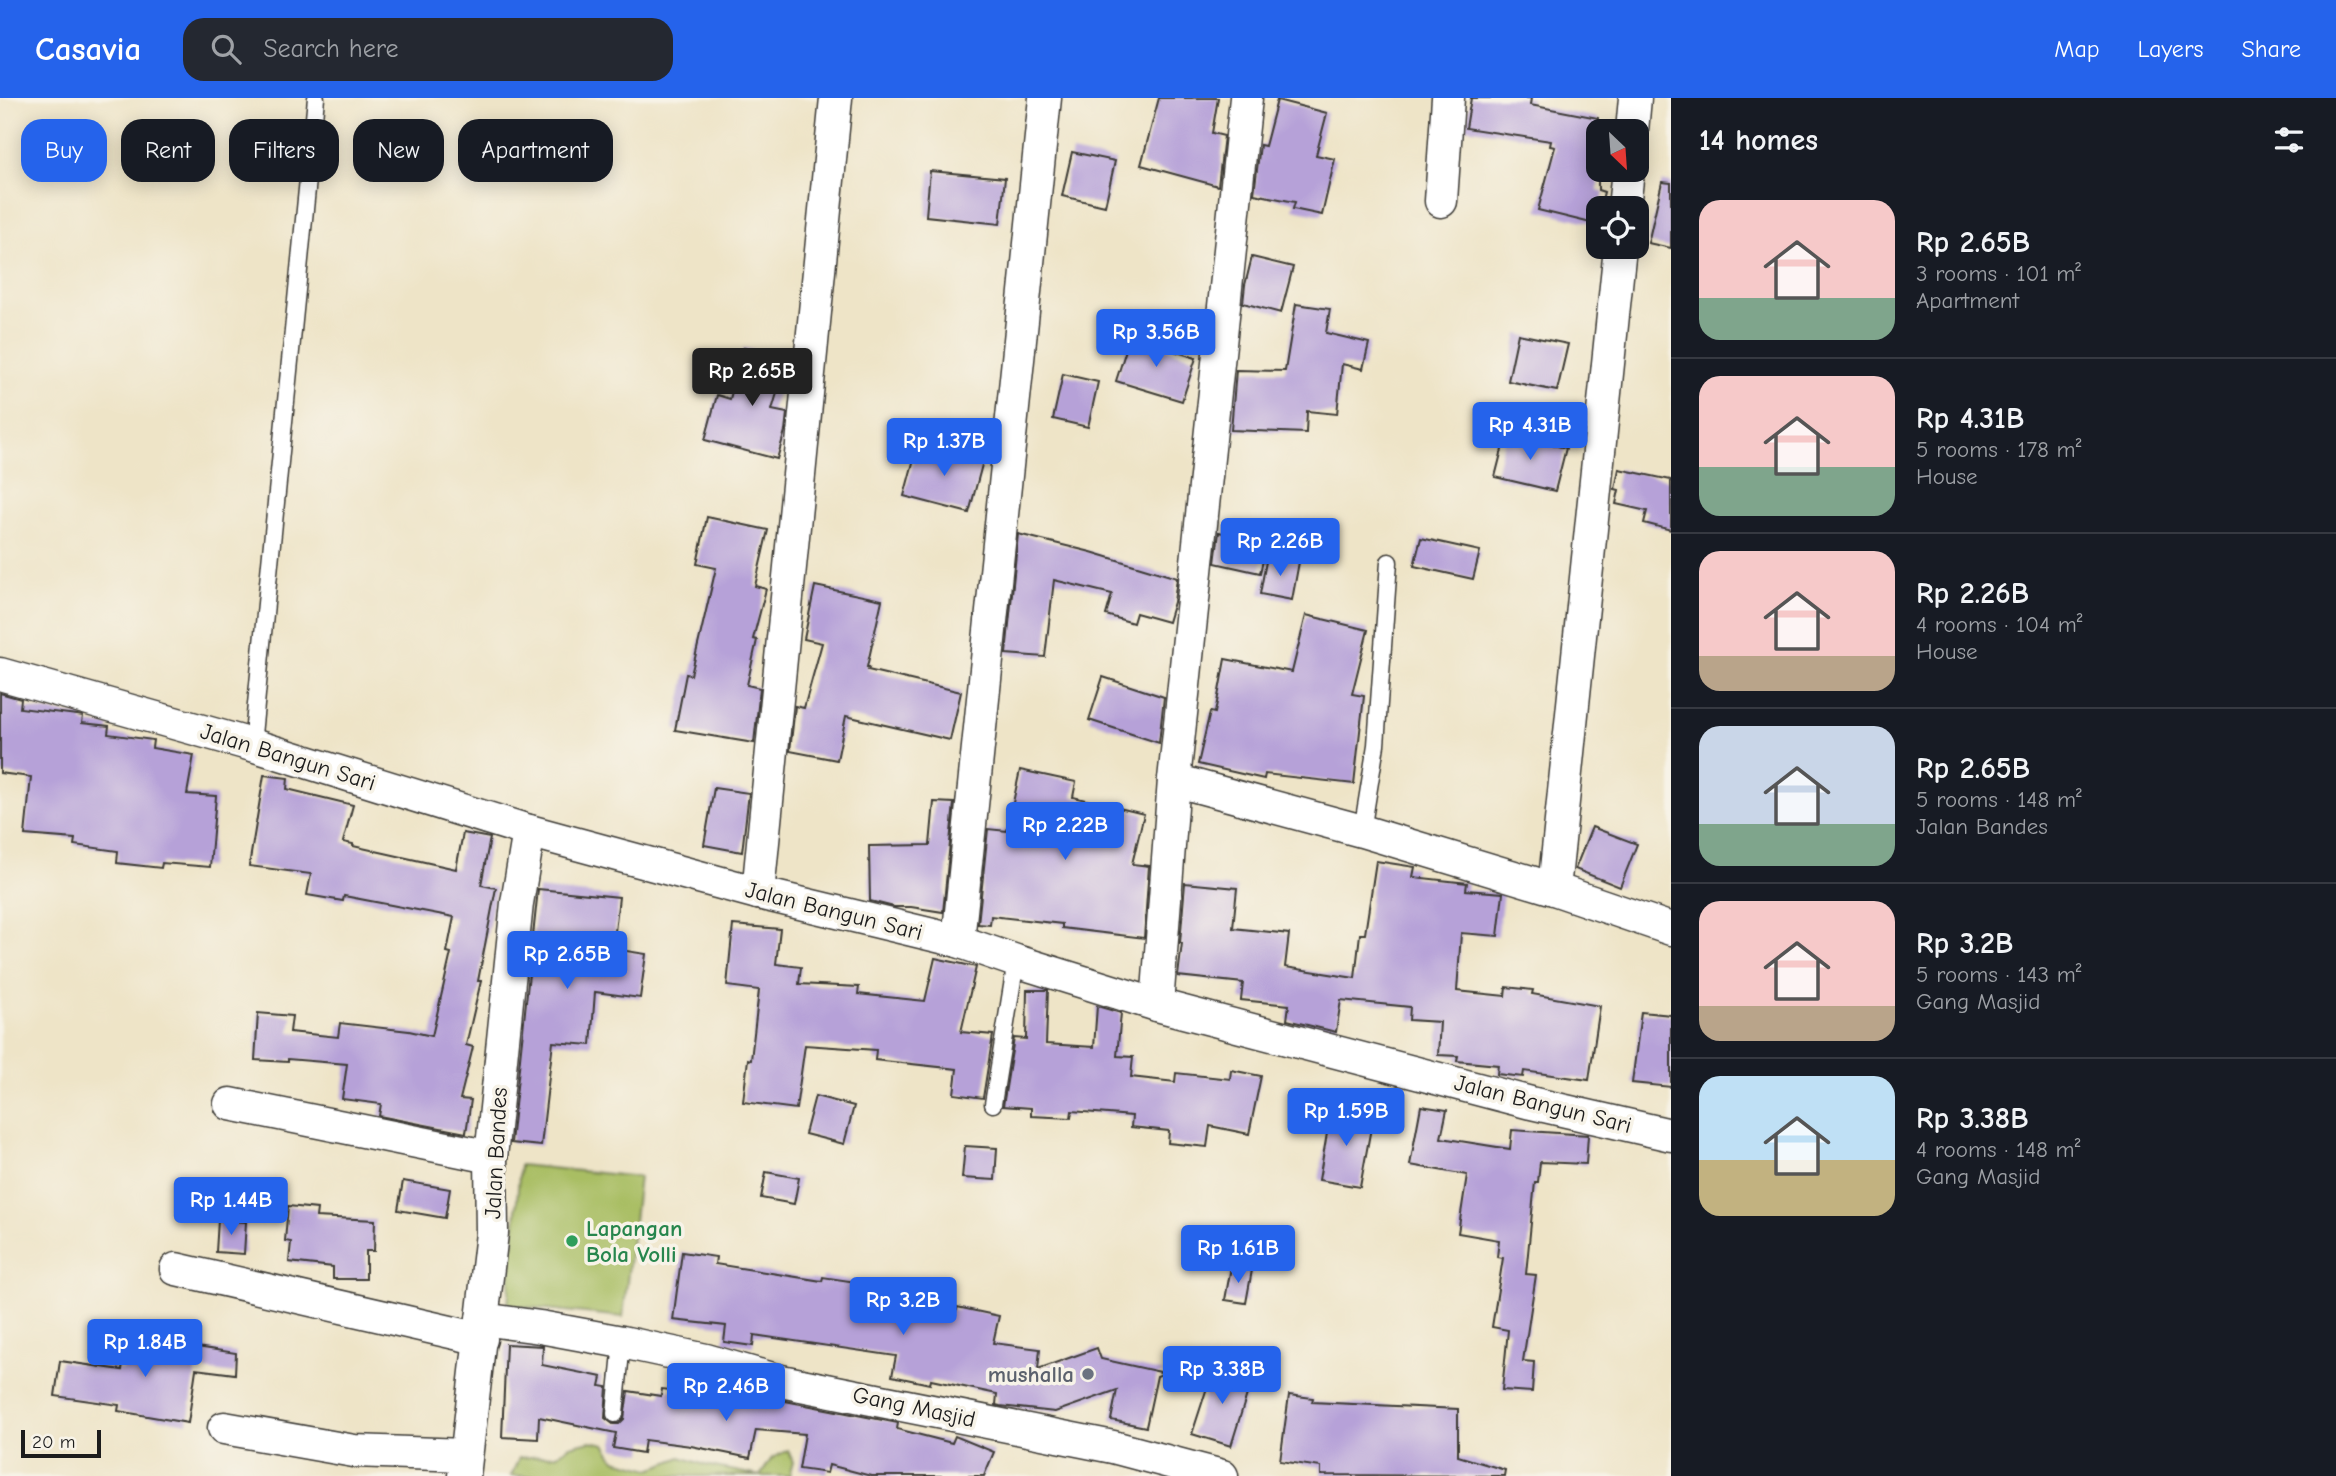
<!DOCTYPE html>
<html lang="en">
<head>
<meta charset="utf-8">
<style>
  :root { --surface:#171b24; --page:#242831; --text:#f1f3f6; --muted:#9ea1a6; --line:#363941; --accent:#2563eb }
  body { margin:0; font-family:"Comic Neue",sans-serif; background:var(--page); color:var(--text); height:100vh; display:flex; flex-direction:column; font-size:26px; white-space:nowrap }
  * { box-sizing:border-box; margin:0 }
  p { font-size:23px; color:var(--muted) }
  .icon { flex:none; width:38px; height:38px; fill:none; stroke:currentColor; stroke-width:2; stroke-linecap:round; stroke-linejoin:round }
  .map { position:relative; flex:1; overflow:hidden }
  .side { display:flex; flex-direction:column; background:var(--surface); width:665px }
  .side>* { flex:none }
  .banner { position:absolute; left:21px; top:21px; width:665px; height:63px; display:flex; gap:14px }
  .needle { width:46px; rotate:155deg }
  .controls { position:absolute; left:1586px; top:21px; display:grid; gap:14px }
  .controls a { display:grid; place-items:center; width:63px; height:63px; border-radius:14px; background:var(--surface); box-shadow:0 4px 18px #0003; font-size:35px }
  .scale { position:absolute; left:21px; bottom:18px; width:80px; box-sizing:border-box; padding-left:7px; border:4px solid #1c1c1c; border-top:0; font-size:19px; line-height:24px; white-space:nowrap; color:#1c1c1c; -webkit-text-stroke:5px #f7f3e8; paint-order:stroke }
  .price { position:absolute; translate:-50% -60px; padding:0 16px; border-radius:7px; background:var(--accent); color:#fff; font-size:23px; line-height:46px; filter:drop-shadow(0 2px 4px #0008) }
  .price::after { content:''; position:absolute; left:50%; top:42px; width:21px; height:16px; margin-left:-10px; background:inherit; clip-path:polygon(0 0,100% 0,50% 100%) }
  .price.selected { background:#222; color:#fff }
  ul { padding:0; list-style:none }
  li { display:flex; align-items:center; gap:21px; height:175px; padding:0 28px }
  li+li { border-top:2px solid var(--line) }
  li span { display:grid; place-items:center; flex:none; width:196px; height:140px; border-radius:21px; color:#555 }
  li>.icon { margin-inline-start:auto }
  span .icon { width:84px; height:84px; fill:#fffc; stroke-width:1 }
  li b { font-size:30px }
  h2 { display:flex; justify-content:space-between; align-items:center; height:84px; padding:0 28px; font-size:30px }
  .chip { padding:0 24px; border-radius:21px; background:var(--surface); box-shadow:0 4px 18px #0003; font-size:24px; line-height:63px }
  .chip.selected { background:var(--accent); color:#fff }
  header { display:flex; align-items:center; gap:42px; box-sizing:border-box; height:98px; padding:0 35px; background:var(--accent); color:#fff }
  header strong { font-size:33px }
  nav { display:flex; gap:38px; margin-inline-start:auto; font-size:24px }
  .search { width:490px; height:63px; background:var(--page); display:flex; align-items:center; gap:18px; box-sizing:border-box; padding:0 24px; border-radius:21px; color:var(--muted); font-size:26px }
  main { display:flex; flex:1; min-height:0 }
  .map>svg:first-child { display:block }
  .green { fill:#a9be63; stroke:#626d40; stroke-width:2 }
  .building { fill:#b6a1d8 }
  .lines { fill:none; stroke-linecap:round; stroke-linejoin:round }
  .service-casing { stroke:#3c3a36; stroke-width:19 }
  .minor-casing { stroke:#3c3a36; stroke-width:35 }
  .service { stroke:#fff; stroke-width:16 }
  .minor { stroke:#fff; stroke-width:32 }
  .leisure-dot { fill:#2e9e5b; stroke:#f7f3e8; stroke-width:2.5 }
  .worship-dot { fill:#6b7280; stroke:#f7f3e8; stroke-width:2.5 }
  .labels { text-anchor:middle; dominant-baseline:central; stroke-width:7; stroke-linejoin:round; paint-order:stroke }
  .street-label { font-size:23px; fill:#1c1c1c; stroke:#f7f3e8 }
  .leisure-label { font-size:23px; font-weight:bold; fill:#27864d; stroke:#f7f3e8; text-anchor:start }
  .worship-label { font-size:23px; font-weight:bold; fill:#5b616d; stroke:#f7f3e8; text-anchor:end }
</style>
</head>
<body>
<header>
<strong>Casavia</strong>
<div class="search"><svg class="icon" aria-label="search" viewBox="0 0 24 24"><circle cx="10" cy="10" r="6"/><path d="M15 15l6 6"/></svg>Search here</div>
<nav><a>Map</a><a>Layers</a><a>Share</a></nav>
</header>
<main>
<div class="map">
<svg width="1671" height="1378" viewBox="0 0 1671 1378">
  <rect width="100%" height="100%" fill="#f7f3e8"/>
  <filter id="ink" filterUnits="userSpaceOnUse"><feTurbulence type="fractalNoise" baseFrequency=".0143" numOctaves="2"/><feDisplacementMap in="SourceGraphic" scale="14" xChannelSelector="R" yChannelSelector="G"/><feConvolveMatrix kernelMatrix="1 2 1 2 8 2 1 2 1" color-interpolation-filters="sRGB"/></filter>
  <filter id="wash" filterUnits="userSpaceOnUse"><feTurbulence type="fractalNoise" baseFrequency=".00686" numOctaves="4" result="noise"/><feDisplacementMap in="SourceGraphic" scale="28" xChannelSelector="R" yChannelSelector="G"/><feGaussianBlur stdDeviation="1.57" result="paint"/><feColorMatrix in="noise" values="0 0 0 0 0 0 0 0 0 0 0 0 0 0 0 0 0 1.4 0 .05"/><feComposite in="paint" operator="in"/></filter>
  <g filter="url(#wash)">
    <rect width="100%" height="100%" fill="#eee4c7"/>
    <!-- green -->
    <g class="green">
      <polygon points="520,1067 639,1079 623,1219 508,1207"/>
      <polygon points="590,1343 605,1346 615,1362 651,1371 681,1359 705,1367 760,1378 772,1360 788,1352 793,1364 789,1378 511,1378 519,1360 557,1357 570,1348"/>
    </g>
    <g id="blocks">
      <!-- building -->
      <g class="building">
        <polygon points="1159,0 1218,0 1212,35 1224,38 1218,88 1141,67"/>
        <polygon points="1471,0 1531,0 1530,7 1598,20 1598,92 1604,94 1600,110 1595,112 1591,125 1538,112 1555,49 1550,48 1551,43 1466,30"/>
        <polygon points="1277,2 1327,15 1316,57 1335,61 1322,117 1293,111 1295,104 1254,96 1260,47 1265,48"/>
        <polygon points="1072,54 1115,63 1105,108 1062,98"/>
        <polygon points="930,73 1005,80 1000,126 926,118"/>
        <polygon points="1662,84 1671,85 1671,150 1648,145"/>
        <polygon points="1252,159 1293,169 1281,215 1243,205 1245,187"/>
        <polygon points="1296,206 1330,211 1326,235 1369,245 1363,271 1342,266 1337,316 1307,313 1306,335 1231,332 1236,272 1285,273"/>
        <polygon points="1518,236 1568,246 1557,293 1508,283"/>
        <polygon points="1130,239 1196,260 1182,303 1116,283"/>
        <polygon points="744,250 787,261 772,312 787,315 785,333 777,361 705,342 717,297 730,301"/>
        <polygon points="1063,276 1098,284 1088,329 1053,321"/>
        <polygon points="1506,336 1566,350 1555,393 1495,379"/>
        <polygon points="918,346 983,363 969,415 904,398"/>
        <polygon points="1619,371 1671,382 1671,432 1644,425 1647,413 1616,406 1619,392 1615,391"/>
        <polygon points="707,419 768,432 755,488 766,491 753,541 757,542 747,587 760,590 754,645 675,632 686,576 691,577 716,470 697,466"/>
        <polygon points="1219,434 1267,446 1260,475 1215,465"/>
        <polygon points="1018,436 1091,454 1177,480 1174,504 1168,524 1136,515 1133,525 1106,517 1112,496 1054,482 1045,559 1006,556"/>
        <polygon points="1421,440 1480,453 1473,481 1414,468"/>
        <polygon points="1267,458 1299,464 1292,502 1260,496"/>
        <polygon points="815,488 882,502 867,569 869,569 868,572 961,594 950,642 846,618 837,662 790,653 795,608 804,610 822,545 804,541"/>
        <polygon points="1306,517 1368,532 1352,596 1364,598 1354,686 1265,676 1264,681 1198,666 1210,614 1215,615 1225,561 1292,574"/>
        <polygon points="1103,579 1164,599 1159,645 1089,622"/>
        <polygon points="0,595 21,601 20,610 77,617 83,618 82,625 109,628 108,636 153,642 152,650 194,657 187,696 216,698 210,769 162,765 161,770 117,765 118,753 74,747 75,741 25,737 31,679 0,675"/>
        <polygon points="1020,672 1076,684 1073,699 1144,716 1132,766 1149,768 1144,840 1062,830 1062,826 991,818 990,827 978,826 988,731 1007,733"/>
        <polygon points="264,677 288,680 287,691 353,707 343,744 353,746 353,748 456,771 463,735 490,740 481,787 496,790 478,883 481,883 466,947 473,949 460,1001 471,1002 466,1035 379,1018 381,1006 342,1001 347,966 288,961 288,964 255,962 258,915 292,918 290,934 338,939 340,925 409,933 432,938 451,855 447,854 454,819 344,798 343,803 307,797 311,776 249,768"/>
        <polygon points="714,690 749,695 742,754 704,747"/>
        <polygon points="934,704 954,705 943,814 911,809 894,809 870,803 869,748 930,747"/>
        <polygon points="1592,729 1637,746 1620,789 1575,771"/>
        <polygon points="1376,763 1415,769 1413,779 1467,785 1466,792 1503,795 1498,838 1461,835 1457,893 1505,898 1506,889 1533,892 1532,896 1600,908 1589,982 1524,973 1523,979 1497,976 1498,967 1457,963 1458,958 1438,957 1440,924 1409,922 1410,909 1341,902 1336,934 1287,922 1289,907 1241,902 1243,885 1178,878 1182,845 1180,845 1185,785 1237,790 1233,830 1289,836 1285,869 1355,880 1360,836 1365,836"/>
        <polygon points="538,791 619,799 613,851 646,856 640,900 595,894 591,947 553,944 541,1048 511,1045"/>
        <polygon points="733,827 780,831 776,866 801,869 799,886 859,889 858,896 925,903 935,860 976,869 961,934 993,937 983,1000 954,996 957,971 875,962 876,952 805,947 796,1011 743,1004 748,961 751,962 759,892 727,888"/>
        <polygon points="1027,892 1048,892 1046,946 1094,949 1097,908 1121,915 1117,958 1133,959 1131,979 1175,984 1176,975 1230,981 1231,972 1261,978 1249,1036 1210,1028 1207,1049 1168,1045 1169,1033 1131,1029 1132,1018 1072,1013 1071,1020 1031,1018 1031,1010 1003,1008 1014,940 1026,941"/>
        <polygon points="1641,914 1671,917 1671,989 1632,985"/>
        <polygon points="815,998 854,1008 844,1046 805,1036"/>
        <polygon points="1421,1008 1447,1012 1441,1040 1510,1051 1512,1032 1588,1037 1586,1066 1540,1064 1538,1084 1535,1084 1526,1176 1536,1177 1523,1263 1534,1264 1532,1294 1502,1292 1508,1232 1492,1229 1503,1160 1497,1159 1499,1142 1458,1135 1467,1077 1410,1067"/>
        <polygon points="1331,1012 1373,1019 1360,1089 1319,1082"/>
        <polygon points="965,1048 997,1050 995,1082 962,1080"/>
        <polygon points="766,1074 799,1080 794,1106 761,1100"/>
        <polygon points="403,1083 450,1091 445,1120 398,1112"/>
        <polygon points="288,1108 317,1111 316,1119 375,1122 374,1153 366,1153 366,1181 333,1181 333,1169 289,1164 291,1144 285,1143"/>
        <polygon points="218,1122 246,1124 244,1156 216,1154"/>
        <polygon points="682,1154 716,1159 715,1166 822,1183 823,1179 890,1189 889,1197 957,1212 957,1209 999,1218 993,1245 1040,1251 1038,1271 1097,1250 1101,1261 1165,1275 1157,1278 1146,1329 1111,1322 1117,1292 1055,1314 1000,1308 996,1307 997,1296 931,1282 930,1286 892,1278 896,1258 754,1237 753,1248 724,1244 726,1228 673,1222"/>
        <polygon points="1231,1169 1252,1172 1246,1205 1225,1202"/>
        <polygon points="126,1244 163,1250 164,1244 236,1255 235,1276 196,1271 188,1325 118,1313 119,1307 55,1298 60,1263 122,1272"/>
        <polygon points="506,1246 543,1248 542,1267 602,1279 600,1288 607,1289 605,1320 613,1326 619,1326 624,1321 628,1293 661,1298 662,1291 723,1298 724,1291 898,1325 897,1331 952,1345 955,1338 994,1354 984,1378 871,1378 829,1367 827,1375 799,1371 805,1336 756,1332 750,1360 691,1348 645,1342 643,1355 613,1350 616,1335 539,1319 538,1341 502,1339"/>
        <polygon points="1214,1268 1252,1280 1231,1348 1192,1336"/>
        <polygon points="1289,1297 1313,1300 1312,1304 1458,1311 1458,1358 1505,1372 1504,1378 1321,1377 1321,1369 1280,1363"/>
      </g>
    </g>
  </g>
  <g filter="url(#ink)">
    <use href="#blocks" fill-opacity="0" stroke="#3c3a36" stroke-width="2"/>
    <g class="lines">
      <defs>
        <g id="service">
          <polyline points="252,647 316,0"/>
          <polyline points="1362,733 1376,647 1389,464"/>
          <polyline points="993,1006 1016,863"/>
          <polyline points="615,1316 622,1244"/>
        </g>
        <g id="minor">
          <polyline points="1632,33 1635,0"/>
          <polyline points="1441,103 1448,0"/>
          <polyline points="1624,110 1628,72"/>
          <polyline points="1620,149 1554,791 1671,831"/>
          <polyline points="0,576 252,647 529,733 758,795 958,843 1016,863 1157,907 1531,1005 1671,1037"/>
          <polyline points="1174,682 1362,733 1554,791"/>
          <polyline points="758,795 836,0"/>
          <polyline points="958,843 1045,0"/>
          <polyline points="1157,907 1174,682 1246,0"/>
          <polyline points="230,1006 491,1059"/>
          <polyline points="176,1171 481,1241"/>
          <polyline points="482,1221 540,1229 622,1244 706,1262 776,1282 1113,1349 1222,1378"/>
          <polyline points="224,1330 354,1353 465,1357"/>
          <polyline points="464,1378 492,1135 491,1059 517,805 529,733"/>
        </g>
      </defs>
      <!-- service casing -->
      <use href="#service" class="service-casing"/>
      <!-- minor casing -->
      <use href="#minor" class="minor-casing"/>
      <!-- service -->
      <use href="#service" class="service"/>
      <!-- minor -->
      <use href="#minor" class="minor"/>
    </g>
  </g>
  <!-- markers -->
  <circle class="leisure-dot" cx="572" cy="1143" r="7"/>
  <circle class="worship-dot" cx="1088" cy="1276" r="7"/>
  <g class="labels">
    <!-- street labels -->
    <g class="street-label">
      <text transform="translate(288 659) rotate(17)">Jalan Bangun Sari</text>
      <text transform="translate(834 813) rotate(14)">Jalan Bangun Sari</text>
      <text transform="translate(1543 1006) rotate(14)">Jalan Bangun Sari</text>
      <text transform="translate(496 1055) rotate(-87)">Jalan Bandes</text>
      <text transform="translate(914 1309) rotate(12)">Gang Masjid</text>
    </g>
    <!-- leisure labels -->
    <g class="leisure-label">
      <text x="586" y="1130">Lapangan<tspan x="586" dy="26">Bola Volli</tspan></text>
    </g>
    <!-- worship labels -->
    <g class="worship-label">
      <text x="1074" y="1276">mushalla</text>
    </g>
  </g>
</svg>
<div class="controls">
<a><svg class="needle" viewBox="-14 -14 28 28"><path d="M0-13l5 13h-10z" fill="#e53935"/><path d="M0 13l5-13h-10z" fill="#9ea1a6"/></svg></a>
<a><svg class="icon" aria-label="locate" viewBox="0 0 24 24"><circle cx="12" cy="12" r="6"/><path d="M12 2v4M12 18v4M2 12h4M18 12h4"/></svg></a>
</div>
<div class="scale">20 m</div>
<b class="price" style="left:1156px;top:271px">Rp 3.56B</b>
<b class="price selected" style="left:752px;top:310px">Rp 2.65B</b>
<b class="price" style="left:1530px;top:364px">Rp 4.31B</b>
<b class="price" style="left:944px;top:380px">Rp 1.37B</b>
<b class="price" style="left:1280px;top:480px">Rp 2.26B</b>
<b class="price" style="left:1065px;top:764px">Rp 2.22B</b>
<b class="price" style="left:567px;top:893px">Rp 2.65B</b>
<b class="price" style="left:1346px;top:1050px">Rp 1.59B</b>
<b class="price" style="left:231px;top:1139px">Rp 1.44B</b>
<b class="price" style="left:1238px;top:1187px">Rp 1.61B</b>
<b class="price" style="left:903px;top:1239px">Rp 3.2B</b>
<b class="price" style="left:145px;top:1281px">Rp 1.84B</b>
<b class="price" style="left:1222px;top:1308px">Rp 3.38B</b>
<b class="price" style="left:726px;top:1325px">Rp 2.46B</b>
<div class="banner">
<a class="chip selected">Buy</a>
<a class="chip">Rent</a>
<a class="chip">Filters</a>
<a class="chip">New</a>
<a class="chip">Apartment</a>
</div>
</div>
<section class="side">
<h2>14 homes<svg class="icon" aria-label="filters" viewBox="0 0 24 24"><path d="M4 7h16M4 17h16"/><circle cx="9" cy="7" r="2"/><circle cx="15" cy="17" r="2"/></svg></h2>
<ul>
<li><span style="background:linear-gradient(#f6c9c9 70%,#7fa58c 0)"><svg class="icon" aria-label="home" viewBox="0 0 24 24"><path d="M3 11l9-7 9 7M6 9v11h12V9"/></svg></span><div><b>Rp 2.65B</b><p>3 rooms · 101 m²</p><p>Apartment</p></div></li>
<li><span style="background:linear-gradient(#f6c9c9 65%,#7fa58c 0)"><svg class="icon" aria-label="home" viewBox="0 0 24 24"><path d="M3 11l9-7 9 7M6 9v11h12V9"/></svg></span><div><b>Rp 4.31B</b><p>5 rooms · 178 m²</p><p>House</p></div></li>
<li><span style="background:linear-gradient(#f6c9c9 75%,#b9a48a 0)"><svg class="icon" aria-label="home" viewBox="0 0 24 24"><path d="M3 11l9-7 9 7M6 9v11h12V9"/></svg></span><div><b>Rp 2.26B</b><p>4 rooms · 104 m²</p><p>House</p></div></li>
<li><span style="background:linear-gradient(#c9d6e8 70%,#7fa58c 0)"><svg class="icon" aria-label="home" viewBox="0 0 24 24"><path d="M3 11l9-7 9 7M6 9v11h12V9"/></svg></span><div><b>Rp 2.65B</b><p>5 rooms · 148 m²</p><p>Jalan Bandes</p></div></li>
<li><span style="background:linear-gradient(#f6c9c9 75%,#b9a48a 0)"><svg class="icon" aria-label="home" viewBox="0 0 24 24"><path d="M3 11l9-7 9 7M6 9v11h12V9"/></svg></span><div><b>Rp 3.2B</b><p>5 rooms · 143 m²</p><p>Gang Masjid</p></div></li>
<li><span style="background:linear-gradient(#bfe0f5 60%,#c2b280 0)"><svg class="icon" aria-label="home" viewBox="0 0 24 24"><path d="M3 11l9-7 9 7M6 9v11h12V9"/></svg></span><div><b>Rp 3.38B</b><p>4 rooms · 148 m²</p><p>Gang Masjid</p></div></li>
</ul>
</section>
</main>
</body>
</html>
